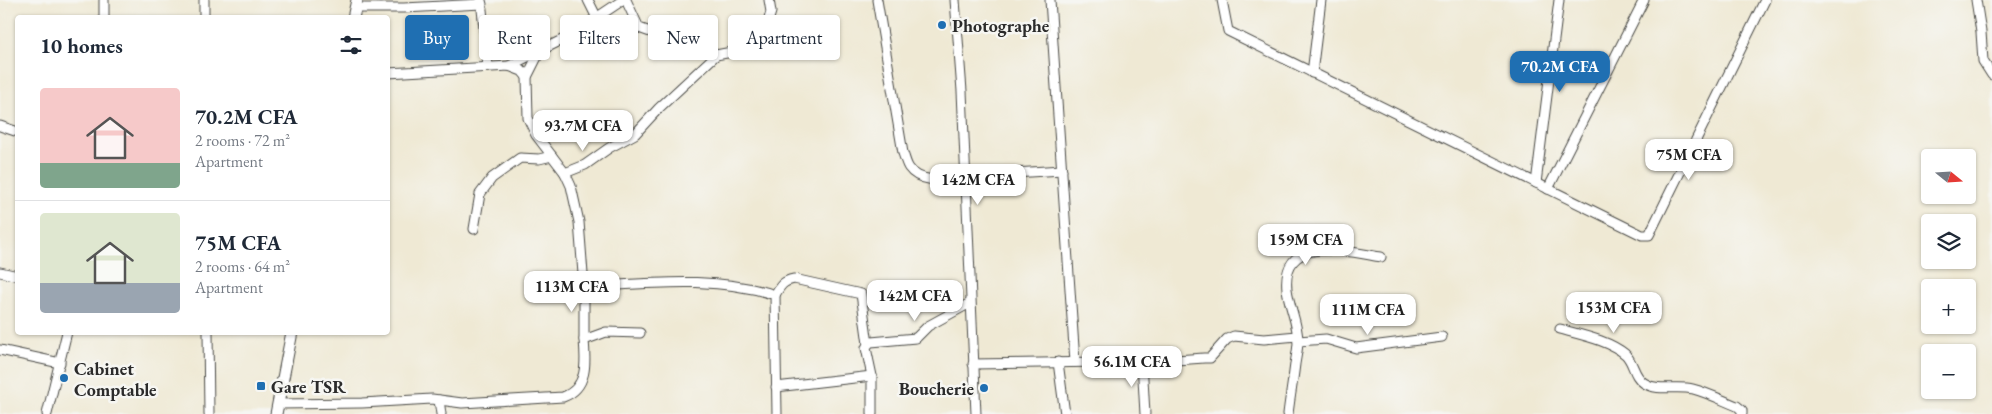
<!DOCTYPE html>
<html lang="en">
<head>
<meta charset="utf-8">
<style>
  :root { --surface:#fff; --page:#f2f2f3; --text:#1f2937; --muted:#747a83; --line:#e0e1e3; --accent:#1f6fb2 }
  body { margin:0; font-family:"EB Garamond",serif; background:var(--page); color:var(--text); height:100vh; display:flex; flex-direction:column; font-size:19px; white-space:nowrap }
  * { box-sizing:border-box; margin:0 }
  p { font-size:16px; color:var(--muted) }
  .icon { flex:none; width:28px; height:28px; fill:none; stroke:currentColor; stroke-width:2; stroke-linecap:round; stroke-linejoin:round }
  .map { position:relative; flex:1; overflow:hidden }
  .side { position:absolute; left:15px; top:15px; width:375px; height:320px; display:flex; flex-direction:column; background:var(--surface); border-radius:5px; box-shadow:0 1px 4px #0004 }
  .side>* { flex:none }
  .guide { position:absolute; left:405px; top:15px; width:475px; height:45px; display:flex; gap:10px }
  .needle { width:32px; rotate:108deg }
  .tools { position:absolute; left:1921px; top:149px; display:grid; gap:10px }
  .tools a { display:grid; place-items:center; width:55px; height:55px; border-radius:5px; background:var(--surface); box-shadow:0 1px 4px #0004; font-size:25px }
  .price { position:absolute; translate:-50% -42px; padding:0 11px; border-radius:10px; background:#fff; color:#222; font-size:16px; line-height:32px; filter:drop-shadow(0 1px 2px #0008) }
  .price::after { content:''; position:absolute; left:50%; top:30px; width:15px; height:11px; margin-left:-8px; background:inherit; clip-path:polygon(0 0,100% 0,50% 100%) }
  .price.current { background:var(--accent); color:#fff }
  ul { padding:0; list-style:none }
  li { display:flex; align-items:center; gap:15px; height:125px; padding:0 25px }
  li+li { border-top:1px solid var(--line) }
  li span { display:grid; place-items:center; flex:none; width:140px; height:100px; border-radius:5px; color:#555 }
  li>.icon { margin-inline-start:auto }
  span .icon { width:60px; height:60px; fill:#fffc; stroke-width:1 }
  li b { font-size:21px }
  h2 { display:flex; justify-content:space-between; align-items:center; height:60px; padding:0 25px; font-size:21px }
  .chip { padding:0 18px; border-radius:5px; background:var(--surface); box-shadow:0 1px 4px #0004; font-size:18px; line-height:45px }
  .chip.current { background:var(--accent); color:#fff }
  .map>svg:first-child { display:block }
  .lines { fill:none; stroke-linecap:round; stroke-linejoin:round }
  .minor-casing { stroke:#484844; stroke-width:11 }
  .major-casing { stroke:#484844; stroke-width:13 }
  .minor { stroke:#fff; stroke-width:9 }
  .major { stroke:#fff; stroke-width:11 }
  .poi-dot { fill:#1f6fb2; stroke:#f6f6f2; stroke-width:2 }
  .labels { text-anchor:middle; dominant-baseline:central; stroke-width:5; stroke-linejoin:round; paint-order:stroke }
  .poi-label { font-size:18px; font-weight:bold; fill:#2b2b2b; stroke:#f6f6f2; text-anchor:start }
</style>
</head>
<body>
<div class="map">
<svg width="1992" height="414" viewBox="0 0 1992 414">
  <rect width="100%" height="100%" fill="#f6f6f2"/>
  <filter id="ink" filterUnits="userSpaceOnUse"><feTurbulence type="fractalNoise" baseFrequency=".02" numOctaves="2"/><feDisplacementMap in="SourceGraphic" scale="10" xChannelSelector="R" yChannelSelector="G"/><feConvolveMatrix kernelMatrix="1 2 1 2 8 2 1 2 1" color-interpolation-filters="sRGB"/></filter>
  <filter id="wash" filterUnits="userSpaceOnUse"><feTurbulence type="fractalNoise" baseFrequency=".0096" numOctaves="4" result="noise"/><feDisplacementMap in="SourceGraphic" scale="20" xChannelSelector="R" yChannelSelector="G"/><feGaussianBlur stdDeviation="1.12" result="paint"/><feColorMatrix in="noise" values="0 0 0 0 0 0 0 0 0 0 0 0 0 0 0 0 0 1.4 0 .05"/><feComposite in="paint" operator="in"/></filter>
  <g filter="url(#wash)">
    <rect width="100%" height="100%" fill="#efe9d4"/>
  </g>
  <g filter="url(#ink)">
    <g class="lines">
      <defs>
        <g id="minor">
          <polyline points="104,0 104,18"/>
          <polyline points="204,0 204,18"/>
          <polyline points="481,0 488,67"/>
          <polyline points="588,0 597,18"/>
          <polyline points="626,0 639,28 667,38 699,43 716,55"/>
          <path d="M877,0L903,153C905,158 906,164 909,168C920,184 948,180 965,180"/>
          <polyline points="955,0 962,91 976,414"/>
          <polyline points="1050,0 1075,362"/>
          <polyline points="1222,0 1228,31 1642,235 1649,235 1765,0"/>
          <polyline points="1976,0 1981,32 1983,61 1992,75"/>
          <polyline points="355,8 404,8 482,4"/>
          <path d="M539,53L527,77L528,118L536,135L565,173L571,186L579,222L584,287C647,284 714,275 775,295L777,414"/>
          <polyline points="509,66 566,38 623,0"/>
          <polyline points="388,73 509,66 522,71 527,77"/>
          <polyline points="1312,73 1321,0"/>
          <polyline points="0,126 18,132"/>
          <polyline points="565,173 585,165 609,148 635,134 659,108 716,55 737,51 747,46 767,25 771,12 769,0"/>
          <polyline points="965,176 1062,170"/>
          <polyline points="1536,183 1559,0"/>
          <polyline points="1548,189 1644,0"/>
          <polyline points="474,229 480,194 492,178 520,158 539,159 552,156"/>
          <polyline points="0,272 18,276"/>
          <polyline points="584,287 584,340"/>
          <path d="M775,295C780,286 783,281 794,279L861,294L868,344L866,348L872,376V414"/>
          <path d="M1560,329C1581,335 1608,340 1625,354C1634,362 1633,376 1644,383C1658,392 1677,385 1693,389C1708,393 1722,400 1737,406L1742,410V414"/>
          <polyline points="208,332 209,414"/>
          <polyline points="1298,341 1326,339 1356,348 1442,337"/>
          <polyline points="868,344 871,342 916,338 928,326 970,303"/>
          <polyline points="0,350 60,363"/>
          <polyline points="1142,361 1145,414"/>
          <polyline points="1058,362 1065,414"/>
          <polyline points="973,364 1162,361 1204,358 1210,358 1227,339 1234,336 1264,339 1297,336"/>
          <polyline points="776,387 872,376"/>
          <polyline points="439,400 441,414"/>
          <path d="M278,404L362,403L432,399L462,403L563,397C588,388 586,362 584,340L606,332L640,333"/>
          <polyline points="47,414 67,332"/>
          <path d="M1288,414C1290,397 1293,381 1295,364C1296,357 1298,349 1298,341C1298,324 1289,306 1287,289C1281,233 1350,252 1381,257"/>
        </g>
        <g id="major">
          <polyline points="353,18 357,0"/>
          <polyline points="276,414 292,332"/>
        </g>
      </defs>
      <!-- minor casing -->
      <use href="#minor" class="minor-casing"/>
      <!-- major casing -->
      <use href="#major" class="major-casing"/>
      <!-- minor -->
      <use href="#minor" class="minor"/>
      <!-- major -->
      <use href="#major" class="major"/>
    </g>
  </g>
  <!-- markers -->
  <g class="poi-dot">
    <circle cx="942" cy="25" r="5"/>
    <circle cx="64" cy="378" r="5"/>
    <rect x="256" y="381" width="10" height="10" rx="2.5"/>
    <circle cx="984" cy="388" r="5"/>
  </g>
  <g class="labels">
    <!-- poi labels -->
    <g class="poi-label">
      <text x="952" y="25">Photographe</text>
      <text x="74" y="368">Cabinet<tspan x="74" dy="21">Comptable</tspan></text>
      <text x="271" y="386">Gare TSR</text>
      <text x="974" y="388" text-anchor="end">Boucherie</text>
    </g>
  </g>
</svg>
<div class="tools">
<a><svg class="needle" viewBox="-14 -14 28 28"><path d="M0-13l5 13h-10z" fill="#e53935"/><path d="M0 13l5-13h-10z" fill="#747a83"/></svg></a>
<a><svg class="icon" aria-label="layers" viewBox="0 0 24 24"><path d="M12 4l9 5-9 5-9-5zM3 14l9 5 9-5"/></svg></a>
<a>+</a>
<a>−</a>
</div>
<b class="price current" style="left:1560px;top:93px">70.2M CFA</b>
<b class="price" style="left:583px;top:152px">93.7M CFA</b>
<b class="price" style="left:1689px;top:181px">75M CFA</b>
<b class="price" style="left:978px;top:206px">142M CFA</b>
<b class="price" style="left:1306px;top:266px">159M CFA</b>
<b class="price" style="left:572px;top:313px">113M CFA</b>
<b class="price" style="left:915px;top:322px">142M CFA</b>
<b class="price" style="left:1614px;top:334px">153M CFA</b>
<b class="price" style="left:1368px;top:336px">111M CFA</b>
<b class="price" style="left:1132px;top:388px">56.1M CFA</b>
<div class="guide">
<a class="chip current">Buy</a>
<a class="chip">Rent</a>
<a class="chip">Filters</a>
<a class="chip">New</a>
<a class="chip">Apartment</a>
</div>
<section class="side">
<h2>10 homes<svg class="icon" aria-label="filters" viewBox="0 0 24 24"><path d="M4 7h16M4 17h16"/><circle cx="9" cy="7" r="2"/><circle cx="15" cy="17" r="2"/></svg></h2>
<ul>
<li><span style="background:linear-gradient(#f6c9c9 75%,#7fa58c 0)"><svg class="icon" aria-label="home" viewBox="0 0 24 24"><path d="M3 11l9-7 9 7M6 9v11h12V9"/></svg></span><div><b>70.2M CFA</b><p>2 rooms · 72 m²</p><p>Apartment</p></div></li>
<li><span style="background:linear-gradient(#dfe7d0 70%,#9aa5b1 0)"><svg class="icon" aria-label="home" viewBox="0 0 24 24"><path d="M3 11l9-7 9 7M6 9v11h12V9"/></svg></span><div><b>75M CFA</b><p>2 rooms · 64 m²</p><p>Apartment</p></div></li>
</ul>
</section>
</div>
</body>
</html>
